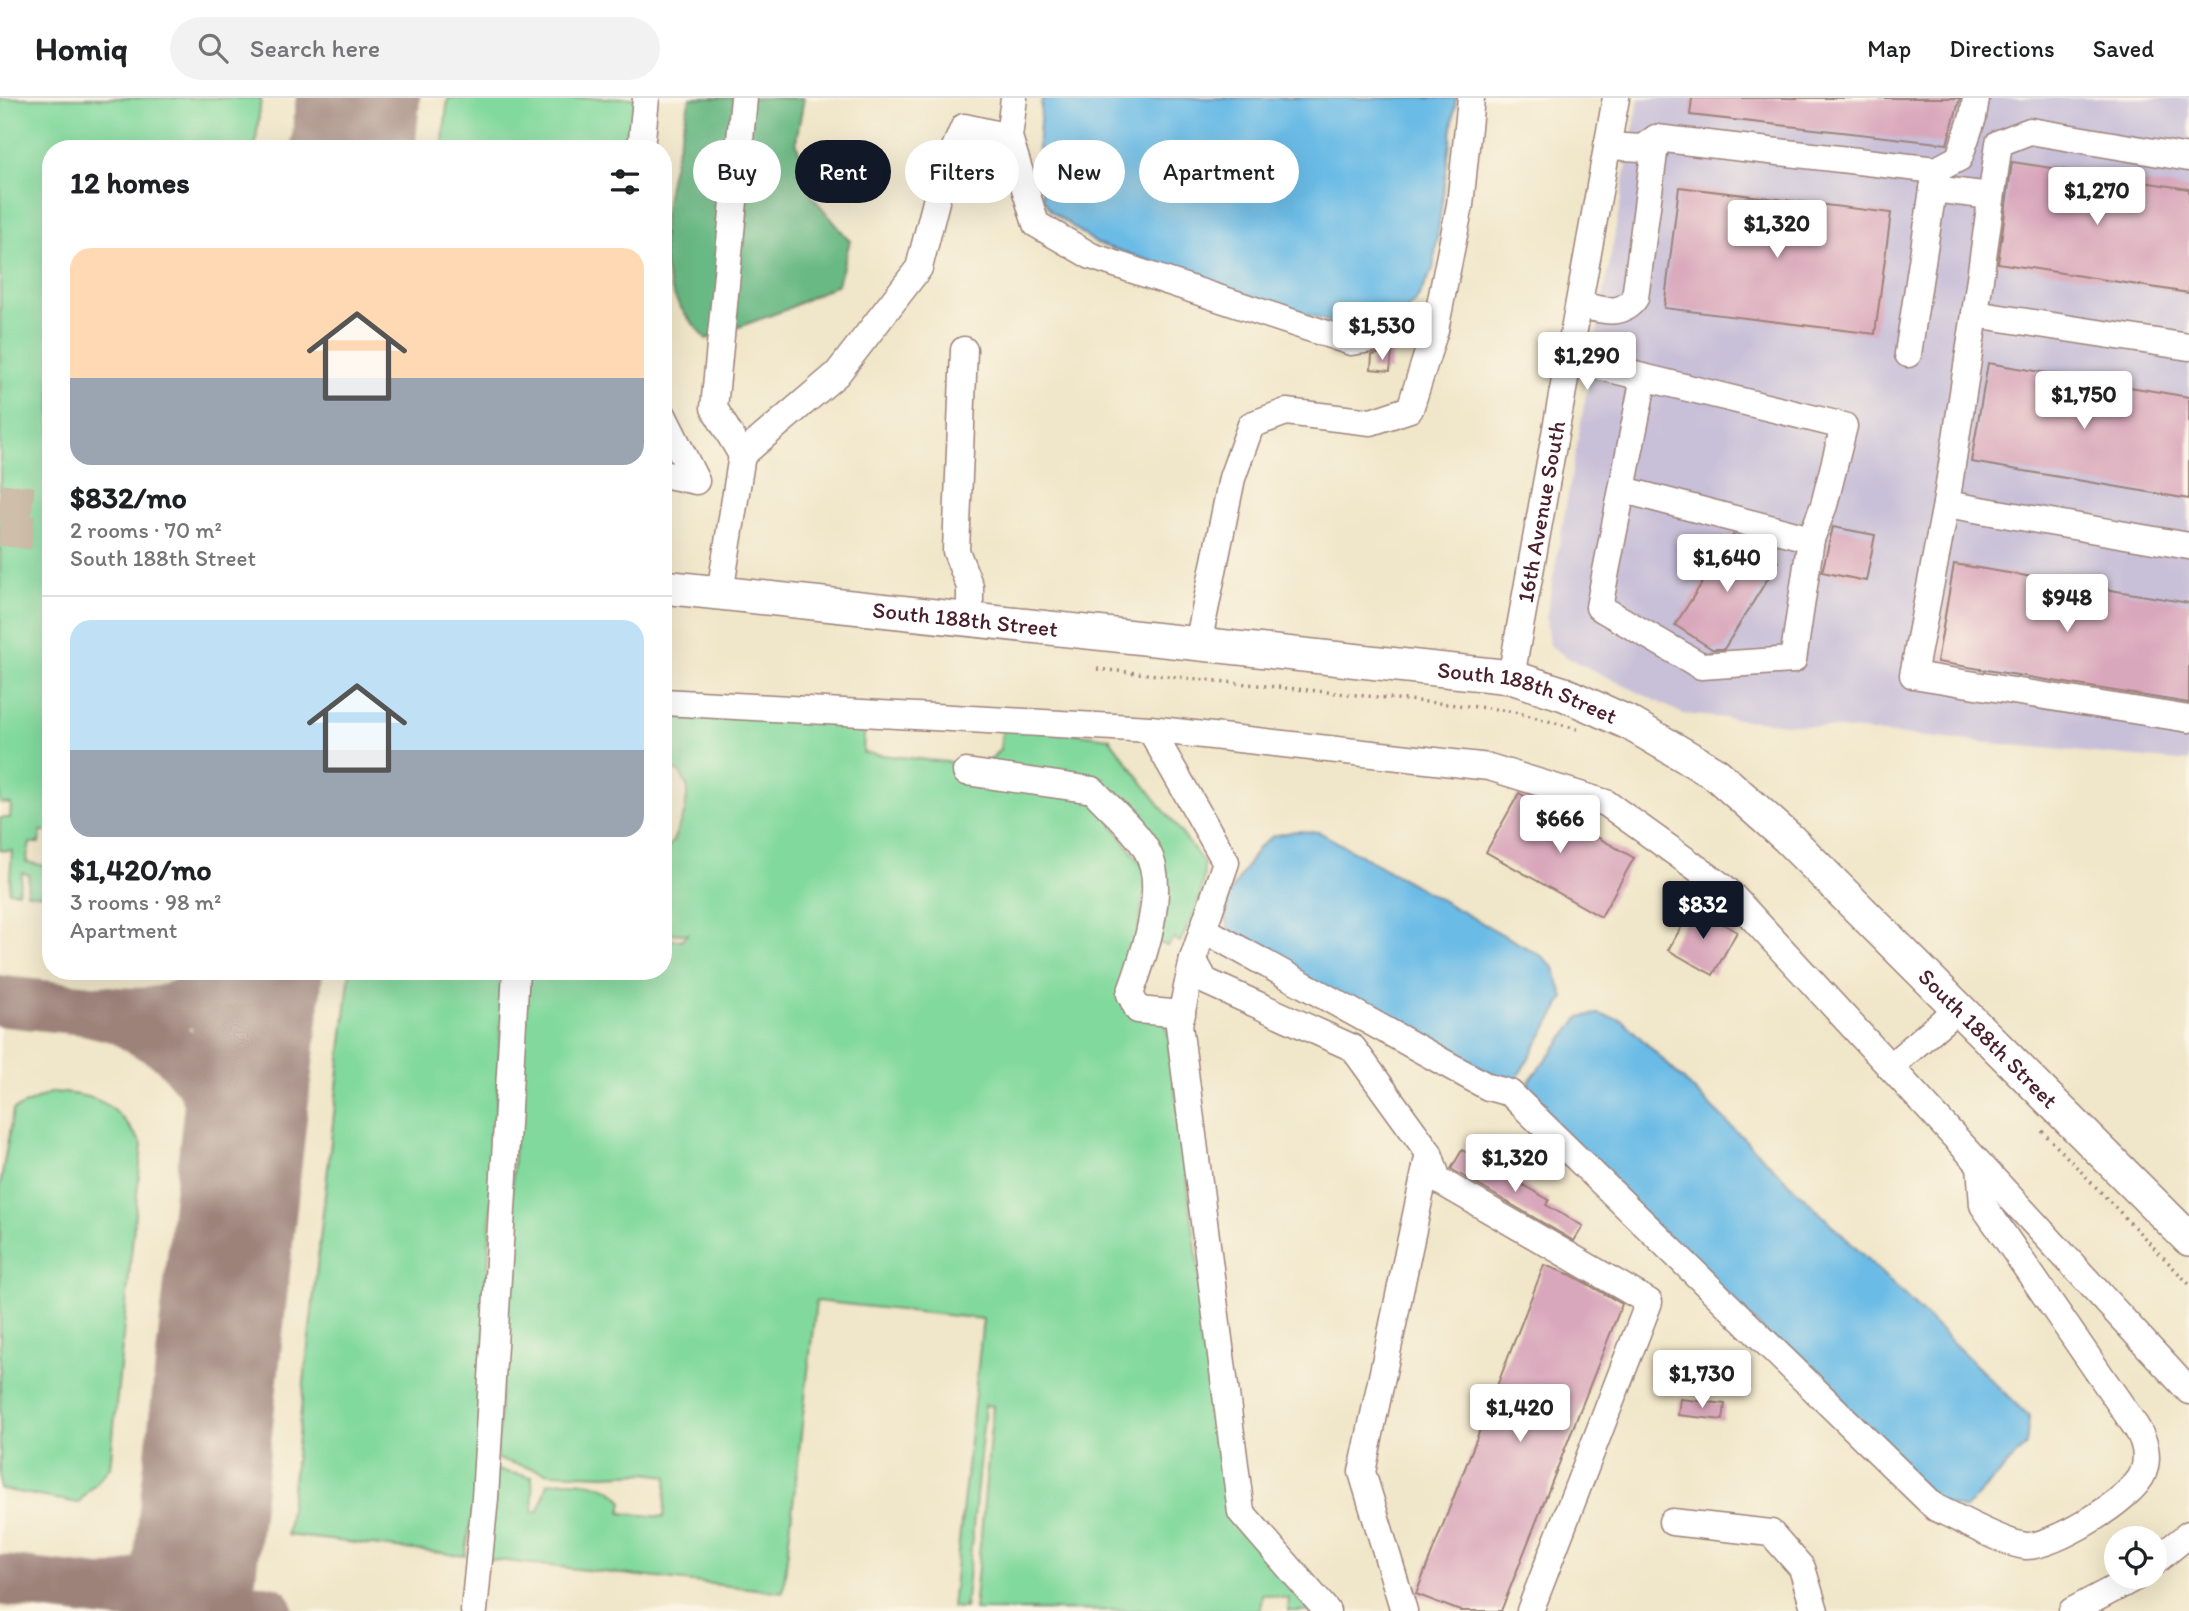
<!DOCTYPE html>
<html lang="en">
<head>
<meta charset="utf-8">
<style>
  :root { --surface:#fff; --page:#f2f2f2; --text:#202124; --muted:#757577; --line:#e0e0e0; --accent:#111827 }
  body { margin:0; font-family:Itim,sans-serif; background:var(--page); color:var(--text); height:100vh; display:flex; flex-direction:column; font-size:26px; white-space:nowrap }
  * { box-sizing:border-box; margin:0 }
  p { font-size:23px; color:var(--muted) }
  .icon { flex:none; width:38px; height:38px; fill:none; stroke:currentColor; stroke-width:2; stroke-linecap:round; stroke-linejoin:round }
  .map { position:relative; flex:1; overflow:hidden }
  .sheet { position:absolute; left:42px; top:42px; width:630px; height:840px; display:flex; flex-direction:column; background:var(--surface); border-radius:28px; box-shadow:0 7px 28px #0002 }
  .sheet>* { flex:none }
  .banner { position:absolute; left:693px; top:42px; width:665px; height:63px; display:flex; gap:14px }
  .tools { position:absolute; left:2104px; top:1428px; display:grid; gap:14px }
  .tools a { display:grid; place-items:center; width:63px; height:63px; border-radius:50%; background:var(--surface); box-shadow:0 7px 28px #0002; font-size:35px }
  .price { position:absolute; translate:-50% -60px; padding:0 16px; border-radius:7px; background:#fff; color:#222; font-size:23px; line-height:46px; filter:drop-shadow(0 2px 4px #0008) }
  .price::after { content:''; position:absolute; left:50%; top:42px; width:21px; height:16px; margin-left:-10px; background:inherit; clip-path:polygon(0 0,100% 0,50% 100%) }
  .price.current { background:var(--accent); color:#fff }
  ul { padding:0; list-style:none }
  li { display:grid; align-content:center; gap:14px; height:371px; padding:0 28px }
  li+li { border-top:2px solid var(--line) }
  li span { display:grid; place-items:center; height:217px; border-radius:21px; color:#555 }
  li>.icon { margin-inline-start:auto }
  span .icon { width:126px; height:126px; fill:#fffc; stroke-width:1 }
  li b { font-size:30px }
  h2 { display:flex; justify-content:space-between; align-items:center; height:84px; padding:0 28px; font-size:30px }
  .chip { padding:0 24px; border-radius:32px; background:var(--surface); box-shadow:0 7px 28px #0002; font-size:24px; line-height:63px }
  .chip.current { background:var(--accent); color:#fff }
  header { display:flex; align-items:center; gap:42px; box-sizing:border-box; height:98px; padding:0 35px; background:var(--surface); border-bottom:2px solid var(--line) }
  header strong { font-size:33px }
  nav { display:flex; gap:38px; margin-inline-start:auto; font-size:24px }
  .search { width:490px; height:63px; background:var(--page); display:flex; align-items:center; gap:18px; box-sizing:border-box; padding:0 24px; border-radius:38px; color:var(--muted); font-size:26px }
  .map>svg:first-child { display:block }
  .industrial { fill:#c8bfd8 }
  .green { fill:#82d99d; stroke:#667c64; stroke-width:2 }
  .forest { fill:#69b984; stroke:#5a6c58; stroke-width:2 }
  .water { fill:#6bbbe6; stroke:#5a6d88; stroke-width:2 }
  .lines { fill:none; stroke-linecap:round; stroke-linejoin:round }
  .taxiway { stroke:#9d827a; stroke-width:51 }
  .runway { stroke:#9d827a; stroke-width:124 }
  .building { fill:#d9a7bb }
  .major-tunnel { stroke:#cfbea9; stroke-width:33; stroke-dasharray:33 17; stroke-linecap:butt }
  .minor-casing { stroke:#9d827a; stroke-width:29 }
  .major-casing { stroke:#9d827a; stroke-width:36 }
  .path { stroke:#9d827a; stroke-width:3.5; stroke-dasharray:2 5; stroke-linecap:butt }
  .minor { stroke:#fff; stroke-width:26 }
  .major { stroke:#fff; stroke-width:33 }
  .labels { text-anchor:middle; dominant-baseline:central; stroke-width:7; stroke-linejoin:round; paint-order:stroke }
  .street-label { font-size:23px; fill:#4a1f2b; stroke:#fcf5e5 }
</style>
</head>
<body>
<header>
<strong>Homiq</strong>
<div class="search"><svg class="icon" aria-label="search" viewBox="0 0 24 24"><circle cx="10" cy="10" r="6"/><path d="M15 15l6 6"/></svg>Search here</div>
<nav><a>Map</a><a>Directions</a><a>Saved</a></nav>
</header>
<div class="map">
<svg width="2189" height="1513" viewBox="0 0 2189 1513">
  <rect width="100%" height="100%" fill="#fcf5e5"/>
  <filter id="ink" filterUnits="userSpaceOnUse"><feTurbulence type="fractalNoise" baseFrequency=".0143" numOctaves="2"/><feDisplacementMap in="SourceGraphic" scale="14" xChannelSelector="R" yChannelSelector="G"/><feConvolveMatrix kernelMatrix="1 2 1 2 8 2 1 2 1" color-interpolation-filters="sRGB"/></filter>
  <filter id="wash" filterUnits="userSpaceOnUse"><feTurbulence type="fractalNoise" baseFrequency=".00686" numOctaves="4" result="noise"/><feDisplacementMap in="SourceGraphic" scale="28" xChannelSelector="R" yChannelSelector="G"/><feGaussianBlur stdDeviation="1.57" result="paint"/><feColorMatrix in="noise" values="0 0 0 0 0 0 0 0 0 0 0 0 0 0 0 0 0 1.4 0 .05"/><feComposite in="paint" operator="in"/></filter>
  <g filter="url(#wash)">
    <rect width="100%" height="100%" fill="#f0e6c9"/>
    <!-- industrial -->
    <polygon class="industrial" points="1639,0 2189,0 2189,664 1683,616 1568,560 1549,547 1546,520"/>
    <!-- green -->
    <g class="green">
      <polygon points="0,0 261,0 255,51 51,51 51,734 41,733 39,745 30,745 26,764 46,768 42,797 27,795 29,776 22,775 18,794 9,793 12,753 0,752 0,720 10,720 11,706 0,705"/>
      <polygon points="448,0 636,0 630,51 442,51"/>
      <path d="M663,610L865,619L863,655L955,665L954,678L1094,701L1148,776L1129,882L1166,921L1228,1396L1314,1513H1288L1289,1501L1262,1496L1260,1513L974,1512L993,1308L985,1307L965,1510L952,1509L983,1221L816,1203L783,1494L487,1461L496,1372L532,1379L533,1414L539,1413L548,1385C572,1381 609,1382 623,1404L621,1415L664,1419L667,1378L645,1375L604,1377L550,1375L497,1361L524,873H663V842H681L688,836L663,835V755L673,743L685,713L688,690L681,676L663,665Z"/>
      <path d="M1003,626L1109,640L1204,765C1205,794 1194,819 1180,844L1174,840L1167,848L1161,845L1153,847L1159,809L1122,713L984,669L1000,651Z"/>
      <polygon points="350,873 504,873 476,1396 465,1458 287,1437"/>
      <path d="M52,994C103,998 112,1004 142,1046L110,1369L78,1405L0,1391V1089L13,1012Z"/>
    </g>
    <!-- forest -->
    <path class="forest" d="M690,0H804L796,43L812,98L850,143L838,186L785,212L706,241C698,230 686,219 679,207C643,146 676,64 690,0Z"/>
    <!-- water -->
    <g class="water">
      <polygon points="1042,0 1456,0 1433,171 1415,205 1402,215 1385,224 1342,228 1096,145 1051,113 1043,100 1037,62"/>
      <polygon points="1296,733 1319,734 1543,859 1554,870 1564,900 1514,985 1503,982 1232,844 1226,820 1228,799 1258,750 1273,738"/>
      <polygon points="1597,916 1622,922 2029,1319 2026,1347 1965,1411 1937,1403 1527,1001 1529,983 1580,919"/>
    </g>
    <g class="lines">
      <!-- taxiway -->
      <g class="taxiway">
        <polyline points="0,903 87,912 120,920 173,951 203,986 237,1086"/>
        <path d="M103,913C159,920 188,912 228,873"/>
        <polyline points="0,1482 268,1513"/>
        <path d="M107,1493C159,1488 177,1459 201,1417"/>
      </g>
      <!-- runway -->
      <g class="runway">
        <polyline points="353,51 358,0"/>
        <polyline points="190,1513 261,873"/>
      </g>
    </g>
    <g id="blocks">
      <!-- building -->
      <g class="building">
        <polygon points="1692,0 1960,0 1947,46 1690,17"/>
        <polygon points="2012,64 2189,91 2189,195 1998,165"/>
        <polygon points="1679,89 1891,115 1875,236 1664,210"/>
        <polygon points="1392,254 1390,273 1371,271 1372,257"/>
        <polygon points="1988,265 2189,299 2189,401 1971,364"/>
        <polygon points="1833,429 1875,437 1866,483 1822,474"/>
        <polygon points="1733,437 1778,464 1724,551 1712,551 1675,527"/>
        <polygon points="1954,466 2189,505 2189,605 1937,564"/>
        <polygon points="1519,695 1634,760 1601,819 1486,754"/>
        <polygon points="1693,809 1737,834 1713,877 1668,852"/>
        <polygon points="1462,1052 1549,1102 1546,1107 1583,1128 1574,1143 1451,1071"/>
        <polygon points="1544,1167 1571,1177 1622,1206 1501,1513 1460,1513 1416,1496"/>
        <polygon points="1680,1301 1725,1306 1723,1322 1678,1317"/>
      </g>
    </g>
  </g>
  <g filter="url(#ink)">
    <use href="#blocks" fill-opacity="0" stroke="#9d827a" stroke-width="2"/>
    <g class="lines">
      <!-- major-tunnel -->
      <g class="major-tunnel">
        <polyline points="0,402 51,407"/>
        <polyline points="0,431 51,437"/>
      </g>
      <defs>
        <g id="minor">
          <polyline points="1014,0 1009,39 1036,126 1091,158 1351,244 1435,232"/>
          <polyline points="1607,48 1642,50 1656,40 1936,72 1959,60 1973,19 1976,0"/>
          <polyline points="641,51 646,0"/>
          <polyline points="2189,60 2030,33 1999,45 1975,216 2189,249"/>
          <polyline points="1933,91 1991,98"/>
          <path d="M1579,207C1600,211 1621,220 1635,200L1656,40"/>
          <polyline points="1975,216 1946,406 2189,448"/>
          <polyline points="964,252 956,453 970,489 970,521"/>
          <polyline points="1908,256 1936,72"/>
          <polyline points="1569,261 1844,328 1824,407 1811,441 1793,562 1701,568 1599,509 1644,279"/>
          <polyline points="663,317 696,383 663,376"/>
          <polyline points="742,357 714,310 744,0"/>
          <polyline points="1624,392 1811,441"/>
          <polyline points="1946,406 1913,577 2189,621"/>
          <polyline points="720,495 742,357 837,276 919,170 942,80 964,29 1009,39"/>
          <polyline points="1198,546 1232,380 1251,327 1286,314 1371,324 1410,311 1435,232 1460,107 1471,0"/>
          <path id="s1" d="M1511,579L1616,0"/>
          <polyline points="663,604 1150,631 1489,669 1606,705 1726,791 2189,1293"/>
          <polyline points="1150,631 1226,764 1193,861 1205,883 1353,950 1429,1055 1362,1374 1404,1513"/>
          <path d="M966,674L1093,692C1110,711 1135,731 1147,753C1168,789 1143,861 1130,896L1138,912L1182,916"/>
          <path d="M1203,831L1488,989L1510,995L1936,1410C1959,1420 2004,1446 2026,1448C2053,1449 2133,1401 2143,1375C2149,1359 2145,1343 2136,1329L1983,1107L1980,1067"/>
          <polyline points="1193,861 1179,927 1241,1414 1327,1513"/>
          <polyline points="1890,969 1958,910"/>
          <polyline points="1429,1055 1438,1082 1649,1204 1530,1513"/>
          <polyline points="1672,1424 1771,1435 1802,1470 1815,1513"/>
          <polyline points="2154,1464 2189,1436"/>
          <polyline points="474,1513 485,1400 516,873"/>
          <polyline points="2072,1513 2136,1479"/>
        </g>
        <g id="major">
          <path id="s2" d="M663,489L1511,579L1564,596L1629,625L1716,676L1788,740L2189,1141"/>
        </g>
      </defs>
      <!-- minor casing -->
      <use href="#minor" class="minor-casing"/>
      <!-- major casing -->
      <use href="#major" class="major-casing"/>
      <!-- path -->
      <g class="path">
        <polyline points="1097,571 1487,610 1515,614 1577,631"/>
        <polyline points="2042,1033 2189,1186"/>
      </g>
      <!-- minor -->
      <use href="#minor" class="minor"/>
      <!-- major -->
      <use href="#major" class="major"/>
    </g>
  </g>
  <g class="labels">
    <!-- street labels -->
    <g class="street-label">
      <text stroke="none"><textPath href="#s1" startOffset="168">16th Avenue South</textPath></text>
      <text stroke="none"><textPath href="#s2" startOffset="304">South 188th Street</textPath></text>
      <text stroke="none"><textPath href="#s2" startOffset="872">South 188th Street</textPath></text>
      <text stroke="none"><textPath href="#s2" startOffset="1460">South 188th Street</textPath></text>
    </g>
  </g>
</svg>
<div class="tools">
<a><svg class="icon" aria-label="locate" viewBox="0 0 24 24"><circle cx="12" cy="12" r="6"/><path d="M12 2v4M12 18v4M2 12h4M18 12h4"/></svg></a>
</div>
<b class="price" style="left:2097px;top:129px">$1,270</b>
<b class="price" style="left:1777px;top:162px">$1,320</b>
<b class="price" style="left:1382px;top:264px">$1,530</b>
<b class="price" style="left:1587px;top:294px">$1,290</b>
<b class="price" style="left:2084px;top:333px">$1,750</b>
<b class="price" style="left:1727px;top:496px">$1,640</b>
<b class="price" style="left:2067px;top:536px">$948</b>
<b class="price" style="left:1560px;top:757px">$666</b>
<b class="price current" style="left:1703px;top:843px">$832</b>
<b class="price" style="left:1515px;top:1096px">$1,320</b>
<b class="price" style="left:1702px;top:1312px">$1,730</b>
<b class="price" style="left:1520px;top:1346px">$1,420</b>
<div class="banner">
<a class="chip">Buy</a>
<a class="chip current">Rent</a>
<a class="chip">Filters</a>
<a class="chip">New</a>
<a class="chip">Apartment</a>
</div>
<section class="sheet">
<h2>12 homes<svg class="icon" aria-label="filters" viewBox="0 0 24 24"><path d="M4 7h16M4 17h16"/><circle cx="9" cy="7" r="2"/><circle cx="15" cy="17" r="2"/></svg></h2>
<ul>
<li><span style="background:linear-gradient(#ffd9b3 60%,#9aa5b1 0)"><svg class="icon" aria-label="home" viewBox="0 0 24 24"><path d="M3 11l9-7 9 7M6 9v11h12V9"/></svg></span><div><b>$832/mo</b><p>2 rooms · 70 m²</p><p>South 188th Street</p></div></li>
<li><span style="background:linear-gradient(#bfe0f5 60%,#9aa5b1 0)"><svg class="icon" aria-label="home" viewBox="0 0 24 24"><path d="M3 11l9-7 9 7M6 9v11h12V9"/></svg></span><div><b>$1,420/mo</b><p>3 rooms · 98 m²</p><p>Apartment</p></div></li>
</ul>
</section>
</div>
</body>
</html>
